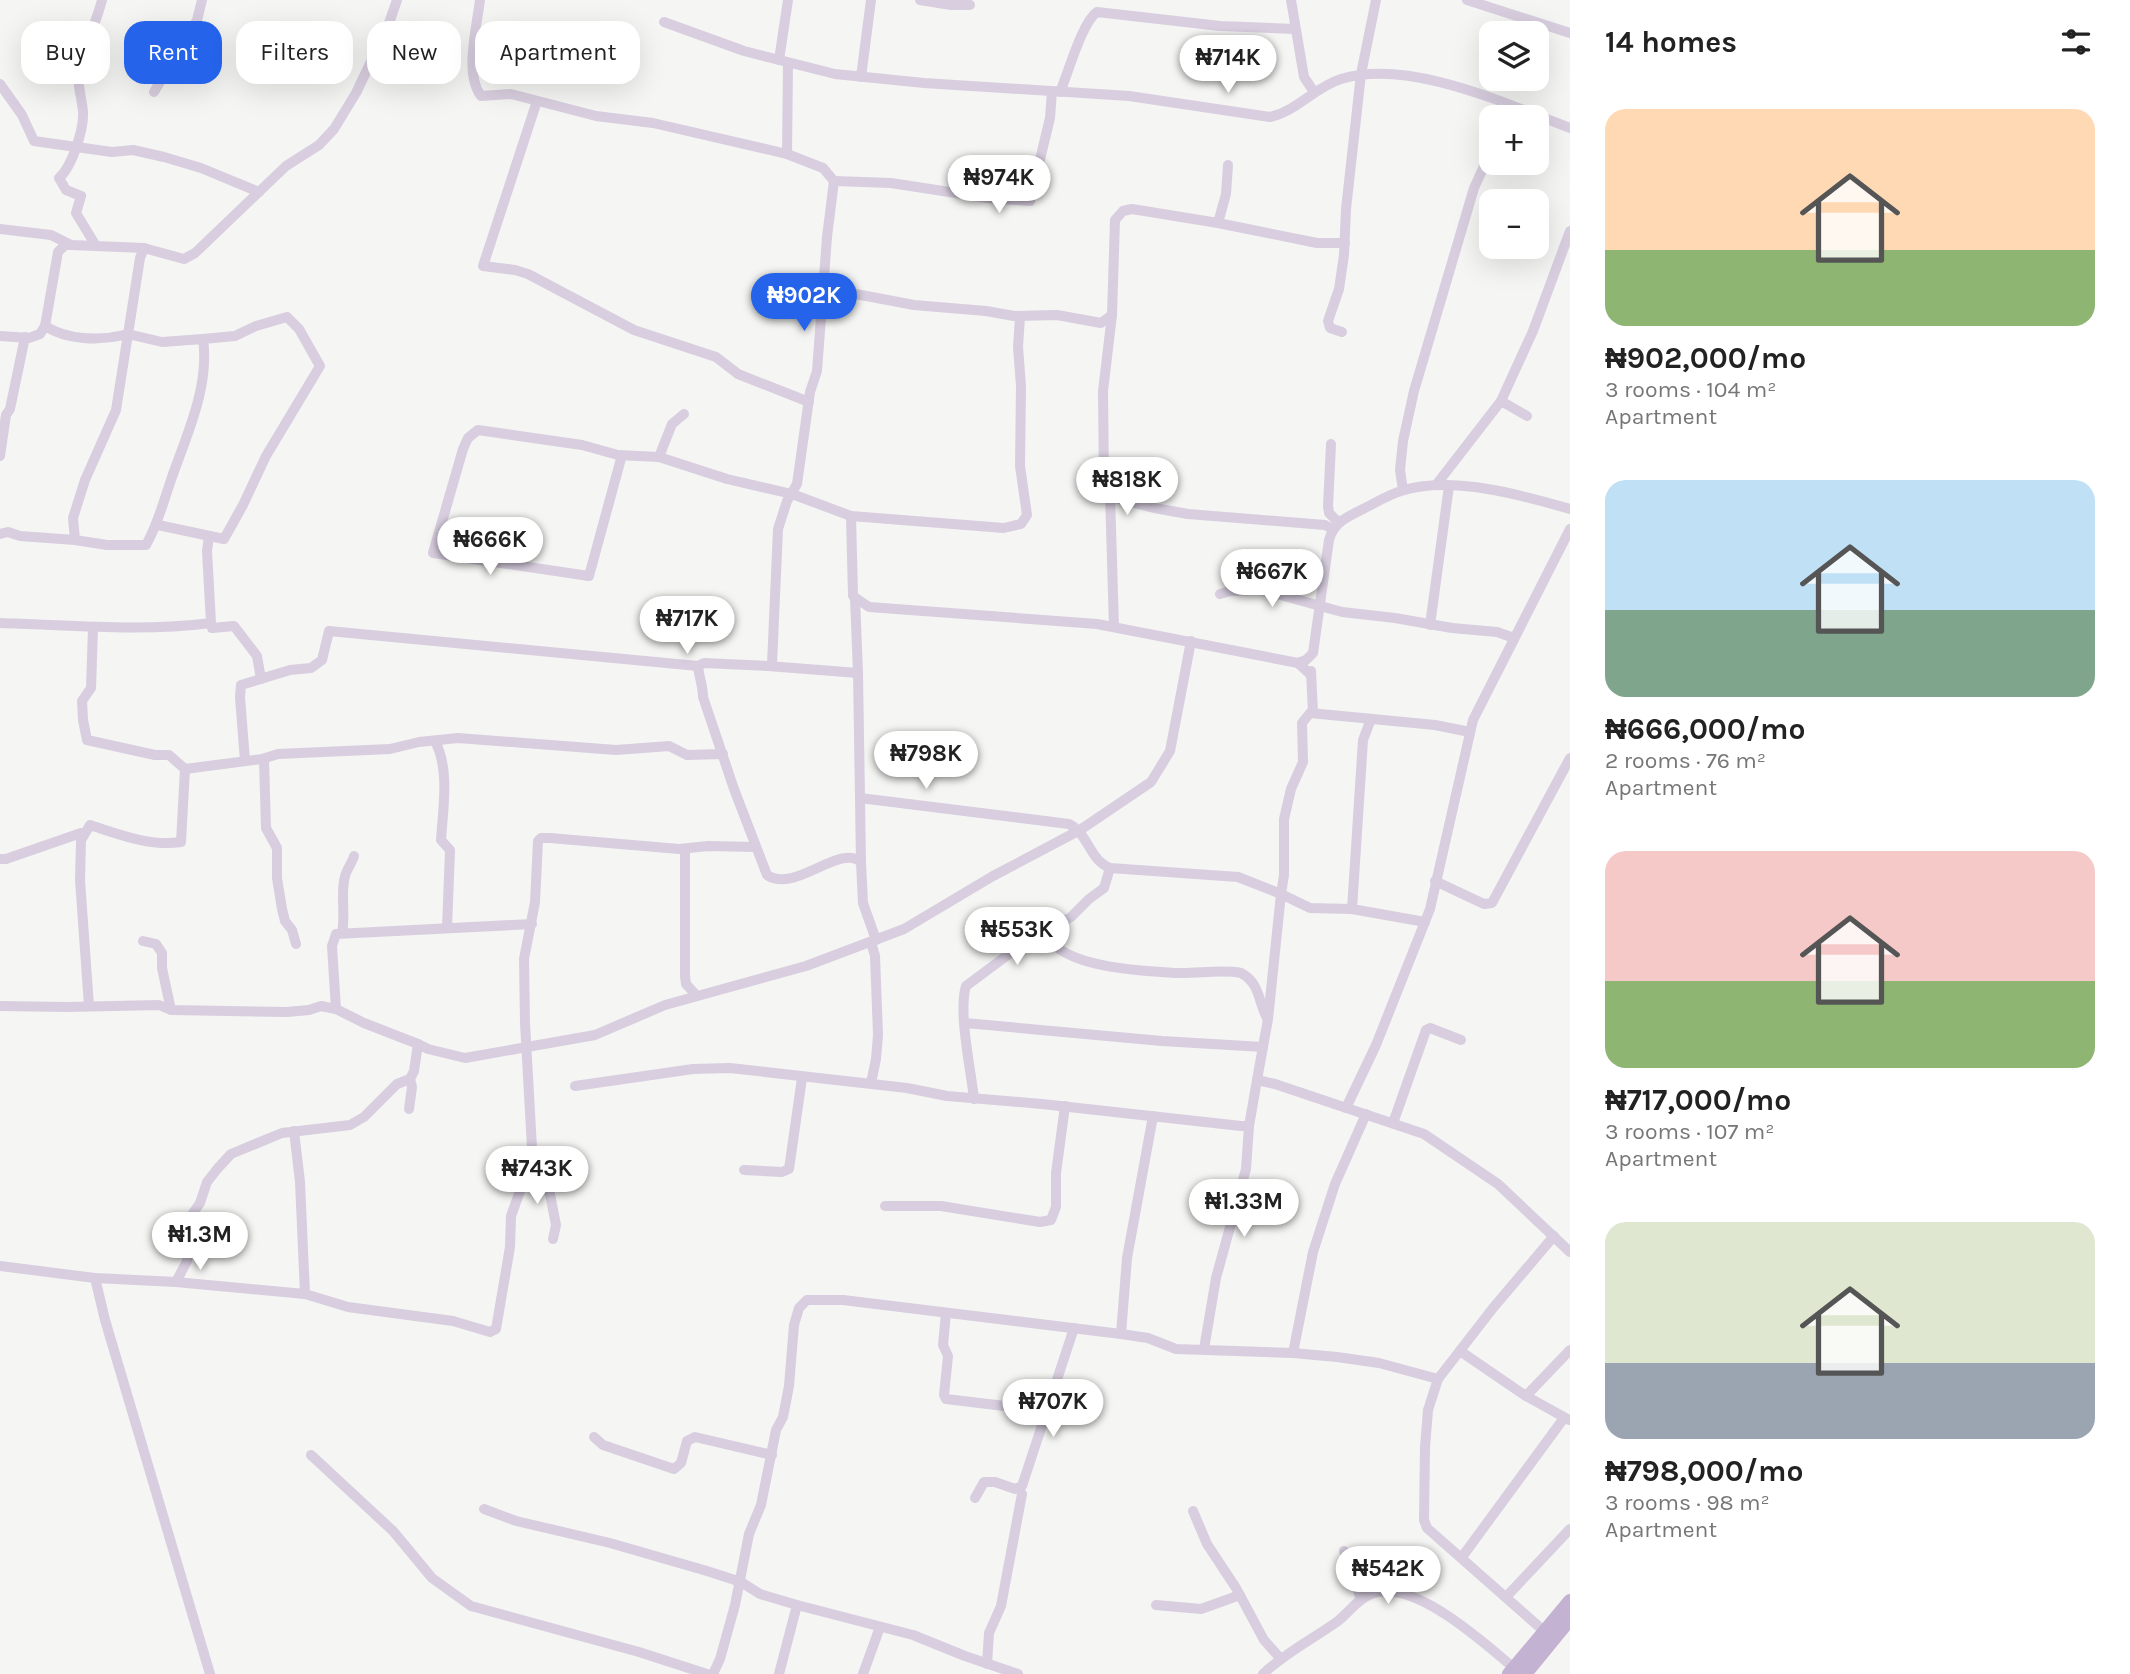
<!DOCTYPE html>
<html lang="en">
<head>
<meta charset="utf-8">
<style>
  :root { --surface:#fff; --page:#f2f2f2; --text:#222; --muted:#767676; --accent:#2563eb }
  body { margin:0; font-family:Karla,sans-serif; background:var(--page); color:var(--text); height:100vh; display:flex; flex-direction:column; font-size:26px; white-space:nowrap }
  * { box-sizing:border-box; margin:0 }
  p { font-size:23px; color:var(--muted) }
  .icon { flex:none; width:38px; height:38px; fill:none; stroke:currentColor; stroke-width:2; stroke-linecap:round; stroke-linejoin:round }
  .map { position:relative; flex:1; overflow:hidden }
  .details { display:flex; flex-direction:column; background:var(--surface); width:560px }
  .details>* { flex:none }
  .guide { position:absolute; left:21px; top:21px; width:665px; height:63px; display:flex; gap:14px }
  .buttons { position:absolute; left:1479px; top:21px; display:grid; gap:14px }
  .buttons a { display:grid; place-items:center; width:70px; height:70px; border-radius:14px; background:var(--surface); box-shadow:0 7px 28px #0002; font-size:35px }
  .price { position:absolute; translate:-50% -60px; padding:0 16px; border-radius:24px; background:#fff; color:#222; font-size:23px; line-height:46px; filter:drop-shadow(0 2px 4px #0008) }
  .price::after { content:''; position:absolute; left:50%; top:42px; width:21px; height:16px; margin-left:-10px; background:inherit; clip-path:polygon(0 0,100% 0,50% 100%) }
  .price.selected { background:var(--accent); color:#fff }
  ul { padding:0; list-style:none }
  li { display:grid; align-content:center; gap:14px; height:371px; padding:0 35px }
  li span { display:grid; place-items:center; height:217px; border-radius:21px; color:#555 }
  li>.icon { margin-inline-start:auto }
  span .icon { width:126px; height:126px; fill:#fffc; stroke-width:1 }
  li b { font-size:30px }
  h2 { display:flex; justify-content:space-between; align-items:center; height:84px; padding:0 35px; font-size:30px }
  .tag { padding:0 24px; border-radius:21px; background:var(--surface); box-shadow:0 7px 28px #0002; font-size:24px; line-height:63px }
  .tag.selected { background:var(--accent); color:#fff }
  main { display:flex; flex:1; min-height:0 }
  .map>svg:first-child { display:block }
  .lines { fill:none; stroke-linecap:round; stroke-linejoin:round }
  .street { stroke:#d8cedf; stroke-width:10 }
  .primary { stroke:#c4b2d2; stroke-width:14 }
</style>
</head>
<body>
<main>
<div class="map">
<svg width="1570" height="1674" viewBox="0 0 1570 1674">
  <rect width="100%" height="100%" fill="#f5f5f3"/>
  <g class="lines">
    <!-- street -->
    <g class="street">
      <path d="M480,0C477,26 464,74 481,96L511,94L596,116L653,123L787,154L823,168L834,181L827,237L817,371L810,392L797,484L787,501L778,529L772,664L768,666L704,663L698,666C699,677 703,686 703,697L734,789L767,875C795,894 839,843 861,862L863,903L876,940"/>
      <polyline points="920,0 951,5 970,5"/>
      <polyline points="1291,0 1304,77 1314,92"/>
      <polyline points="1467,0 1570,33"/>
      <path d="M664,22L744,51L835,74L924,83L1129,96L1270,117C1297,111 1315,87 1341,79C1409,58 1506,104 1570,128"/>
      <polyline points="779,60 788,0"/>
      <polyline points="861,77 871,0"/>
      <polyline points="0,84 22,115 34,141 112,152 133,150 164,157 201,168 259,192"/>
      <polyline points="154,92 197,20 202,0"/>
      <path d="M1060,92C1068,74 1082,22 1097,12L1220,26L1295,29"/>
      <polyline points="537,101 483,266 515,270 528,274 634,330 716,357 738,374 809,402"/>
      <polyline points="787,154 788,63"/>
      <polyline points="834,181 891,183 988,198 1030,201 1050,118 1052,91"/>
      <polyline points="1218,223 1226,194 1228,165"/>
      <polyline points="0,229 51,235 71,245 144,248 184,259 195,253 286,166 319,145 334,129 356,93 388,26 397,0"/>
      <path d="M96,246L76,213L81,196L66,190L59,178C72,167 84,129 83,112C82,97 76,84 80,68C85,45 96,23 102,0"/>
      <polyline points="824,288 914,305 986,311 1014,316 1057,315 1101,323 1112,315"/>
      <path d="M45,326C67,340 99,341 124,335L127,338L132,335L162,342L203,339C210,387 186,436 171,480C163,503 158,524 146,545H107L75,540"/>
      <polyline points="1342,332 1330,328 1328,321 1339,289 1344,255 1346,209 1361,74 1376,0"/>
      <polyline points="0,336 29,338 40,334 45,326 58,252 65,245 71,245"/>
      <polyline points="1501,401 1527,416"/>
      <polyline points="1331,444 1328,506 1329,513 1338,522"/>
      <polyline points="622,455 589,576 433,553 463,449 468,438 478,430 582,445 618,455 659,457 727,479 792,494 851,516 1004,528 1021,524 1027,515 1020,466 1021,386 1018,347 1020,317"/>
      <polyline points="0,456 6,415 10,409 25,337"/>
      <polyline points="659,457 672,424 684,414"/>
      <polyline points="1436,485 1501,401 1533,331 1570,231"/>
      <polyline points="1403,490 1400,470 1403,441 1414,391 1474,188 1491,151"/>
      <polyline points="1110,494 1114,627"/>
      <polyline points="851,516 853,596 869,607 1097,624 1298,663 1311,675"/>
      <polyline points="158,525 224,539 243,505 266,456 320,366 299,329 287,317 256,326 235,336 203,339"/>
      <polyline points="1332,529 1325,525 1188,514 1154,508 1119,499 1107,491 1104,482 1103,391 1112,315 1115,220 1123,211 1132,209 1218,223 1317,243 1345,243"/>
      <polyline points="0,534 8,532 20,536 75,540 73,518 85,480 116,410 140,258 144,248"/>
      <polyline points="1220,594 1230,591 1263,590 1342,612 1395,618 1452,628 1497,632 1514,638"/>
      <polyline points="855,598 858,673"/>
      <path d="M0,623C70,625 141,632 211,623L207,551L209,536"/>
      <polyline points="211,623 212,628 234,626 257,656 261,679"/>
      <polyline points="1430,625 1449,486"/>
      <polyline points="93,628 91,688 82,701 83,720 87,740 155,755 169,755 185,769 262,759 278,754 390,749 419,742 458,738 616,750 669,746 687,755 723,754"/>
      <path d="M1298,663L1306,660L1313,653L1329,540C1334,522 1347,517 1363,509C1375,503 1388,495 1401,491C1451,475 1522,495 1570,509"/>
      <polyline points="768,666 858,673 861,862"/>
      <polyline points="1311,671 1313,713"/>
      <polyline points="1371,719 1363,740 1352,909 1425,922"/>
      <path d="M435,741C450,770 443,808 441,840L450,850L447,928"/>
      <polyline points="264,759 266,828 277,848 277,878 282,909 285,921 292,930 296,944"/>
      <polyline points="245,761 240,697 241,685 290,670 311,668 322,660 329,631 698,666"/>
      <path d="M860,798L1069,824C1089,834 1089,860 1110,868L1238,877L1281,894L1268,1019L1257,1080"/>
      <polyline points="685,849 685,976 686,984 696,995"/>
      <polyline points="0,859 6,859 81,833 84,835"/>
      <polyline points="1435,881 1484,904 1492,903 1570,758"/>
      <polyline points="1352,909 1310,908 1281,894 1284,875 1284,819 1291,789 1303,762 1302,723 1310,713 1435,725 1470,732"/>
      <path d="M1051,929L1048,938C1068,968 1142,971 1176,973C1197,974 1220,969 1241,973C1260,983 1258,1001 1267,1018"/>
      <path d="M342,933C346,915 340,894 345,876C347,869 352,863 354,856"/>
      <polyline points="143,941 156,944 162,953 162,968 171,1010"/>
      <polyline points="0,1006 67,1007 159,1005 171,1010 287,1012 309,1010 321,1006 336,1009 364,1023 418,1044"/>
      <path d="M89,1006L80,880L81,840L90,825C118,834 151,847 181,842L185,769"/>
      <polyline points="336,1009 332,946 336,934 532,924"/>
      <polyline points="965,1023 1162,1041 1263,1047"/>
      <polyline points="871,1083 876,1059 878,1035 875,956 871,942"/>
      <polyline points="575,1086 693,1069 730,1068 907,1088 947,1096 1042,1104 1241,1126 1249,1126 1257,1080 1275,1084 1424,1134 1498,1184 1570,1252"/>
      <path d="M974,1099C971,1070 958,1012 966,986L1017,948L1071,917L1089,899L1104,888L1110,868"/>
      <polyline points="1346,1108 1376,1045 1430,909 1473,720 1570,529"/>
      <polyline points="409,1109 412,1087 410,1079"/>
      <polyline points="1393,1123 1426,1030 1430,1028 1461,1040"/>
      <polyline points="294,1131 300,1182 305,1294"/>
      <polyline points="744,1170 782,1172 789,1169 802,1078"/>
      <path d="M524,1180C532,1188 542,1182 549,1189L556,1225L553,1239"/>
      <polyline points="885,1206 941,1206 1040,1222 1051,1220 1056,1207 1056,1173 1065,1106"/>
      <polyline points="0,1266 95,1278 176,1282 187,1261 191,1216 200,1203 207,1182 218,1168 231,1154 282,1133 350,1125 364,1117 397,1084 410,1079 414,1071 418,1044 428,1049 465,1058 595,1035 665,1005 806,966 904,929 993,876 1080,830 1151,782 1170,751 1191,641"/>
      <polyline points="95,1278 105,1320 210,1674"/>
      <polyline points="176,1282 305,1294 348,1307 453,1321 490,1332 496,1329 510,1247 511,1216 524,1180 532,1148 525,1023 524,959 535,902 538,841 541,838 550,838 679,849 708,846 756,847"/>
      <polyline points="946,1313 943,1345 948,1356 944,1395 946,1399 1046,1411"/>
      <polyline points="1121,1334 1127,1258 1153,1116"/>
      <polyline points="1204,1349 1216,1278 1246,1169 1249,1126"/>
      <polyline points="1460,1351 1526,1396 1569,1420"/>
      <polyline points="1293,1353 1313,1252 1335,1184 1366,1114"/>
      <polyline points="1526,1396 1570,1350"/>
      <polyline points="594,1437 603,1445 674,1469 681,1463 687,1441 695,1437 772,1455"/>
      <polyline points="311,1455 393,1531 432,1578 471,1606 639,1652 707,1674"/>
      <polyline points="975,1498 984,1482 995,1482 1015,1489 1022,1486 1074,1328"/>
      <polyline points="484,1509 516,1521 610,1543 707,1571 741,1582 760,1594 797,1605 913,1635 965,1656 1018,1674"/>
      <polyline points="1193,1511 1207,1544 1236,1588 1264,1640 1281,1659"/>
      <polyline points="1344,1551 1361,1599"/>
      <polyline points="1462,1557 1564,1418"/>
      <polyline points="1506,1597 1570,1529"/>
      <polyline points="1156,1605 1201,1609 1240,1595"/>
      <polyline points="1545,1632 1427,1528 1424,1520 1425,1447 1428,1410 1438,1379 1493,1308 1554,1236"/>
      <polyline points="987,1664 989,1633 1001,1606 1022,1494"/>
      <polyline points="713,1674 720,1659 735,1605 749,1534 761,1505 776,1430 783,1417 789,1386 794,1325 799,1308 807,1300 843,1300 1121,1334 1148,1338 1176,1349 1293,1353 1337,1357 1379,1363 1438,1379"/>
      <polyline points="779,1674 797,1605"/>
      <polyline points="863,1674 880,1627"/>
      <path d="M1263,1674C1285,1653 1313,1639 1338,1621C1349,1612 1358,1599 1371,1594C1413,1577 1484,1643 1514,1668"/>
    </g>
    <!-- primary -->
    <g class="primary">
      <polyline points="1509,1674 1570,1601"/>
      <polyline points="1525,1674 1570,1619"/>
    </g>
  </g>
</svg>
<div class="buttons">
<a><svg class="icon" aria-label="layers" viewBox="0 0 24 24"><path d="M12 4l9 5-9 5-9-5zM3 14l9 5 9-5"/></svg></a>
<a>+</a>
<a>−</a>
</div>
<b class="price" style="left:1228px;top:95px">₦714K</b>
<b class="price" style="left:999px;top:215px">₦974K</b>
<b class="price selected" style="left:804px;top:333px">₦902K</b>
<b class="price" style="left:1127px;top:517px">₦818K</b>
<b class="price" style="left:490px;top:577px">₦666K</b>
<b class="price" style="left:1272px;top:609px">₦667K</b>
<b class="price" style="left:687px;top:656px">₦717K</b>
<b class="price" style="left:926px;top:791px">₦798K</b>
<b class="price" style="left:1017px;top:967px">₦553K</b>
<b class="price" style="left:537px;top:1206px">₦743K</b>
<b class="price" style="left:1244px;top:1239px">₦1.33M</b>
<b class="price" style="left:200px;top:1272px">₦1.3M</b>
<b class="price" style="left:1053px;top:1439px">₦707K</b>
<b class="price" style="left:1388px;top:1606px">₦542K</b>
<div class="guide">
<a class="tag">Buy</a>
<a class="tag selected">Rent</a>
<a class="tag">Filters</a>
<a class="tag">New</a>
<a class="tag">Apartment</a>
</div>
</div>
<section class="details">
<h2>14 homes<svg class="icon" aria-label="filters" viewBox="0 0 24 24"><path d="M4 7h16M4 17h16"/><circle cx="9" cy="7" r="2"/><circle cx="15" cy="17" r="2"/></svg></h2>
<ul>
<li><span style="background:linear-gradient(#ffd9b3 65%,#8fb573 0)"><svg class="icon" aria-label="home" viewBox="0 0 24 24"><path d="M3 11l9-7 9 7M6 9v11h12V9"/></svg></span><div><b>₦902,000/mo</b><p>3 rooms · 104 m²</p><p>Apartment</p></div></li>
<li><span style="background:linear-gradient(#bfe0f5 60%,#7fa58c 0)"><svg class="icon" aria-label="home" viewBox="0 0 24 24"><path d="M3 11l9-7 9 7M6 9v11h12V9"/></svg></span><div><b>₦666,000/mo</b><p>2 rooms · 76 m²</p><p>Apartment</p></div></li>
<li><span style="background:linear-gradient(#f6c9c9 60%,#8fb573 0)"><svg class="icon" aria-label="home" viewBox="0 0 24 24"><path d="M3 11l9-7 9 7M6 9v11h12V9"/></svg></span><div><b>₦717,000/mo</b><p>3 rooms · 107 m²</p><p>Apartment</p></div></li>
<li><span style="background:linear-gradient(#dfe7d0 65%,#9aa5b1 0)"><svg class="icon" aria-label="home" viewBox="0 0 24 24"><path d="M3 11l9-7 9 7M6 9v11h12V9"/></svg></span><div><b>₦798,000/mo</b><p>3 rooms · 98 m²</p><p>Apartment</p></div></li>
</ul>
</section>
</main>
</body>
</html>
